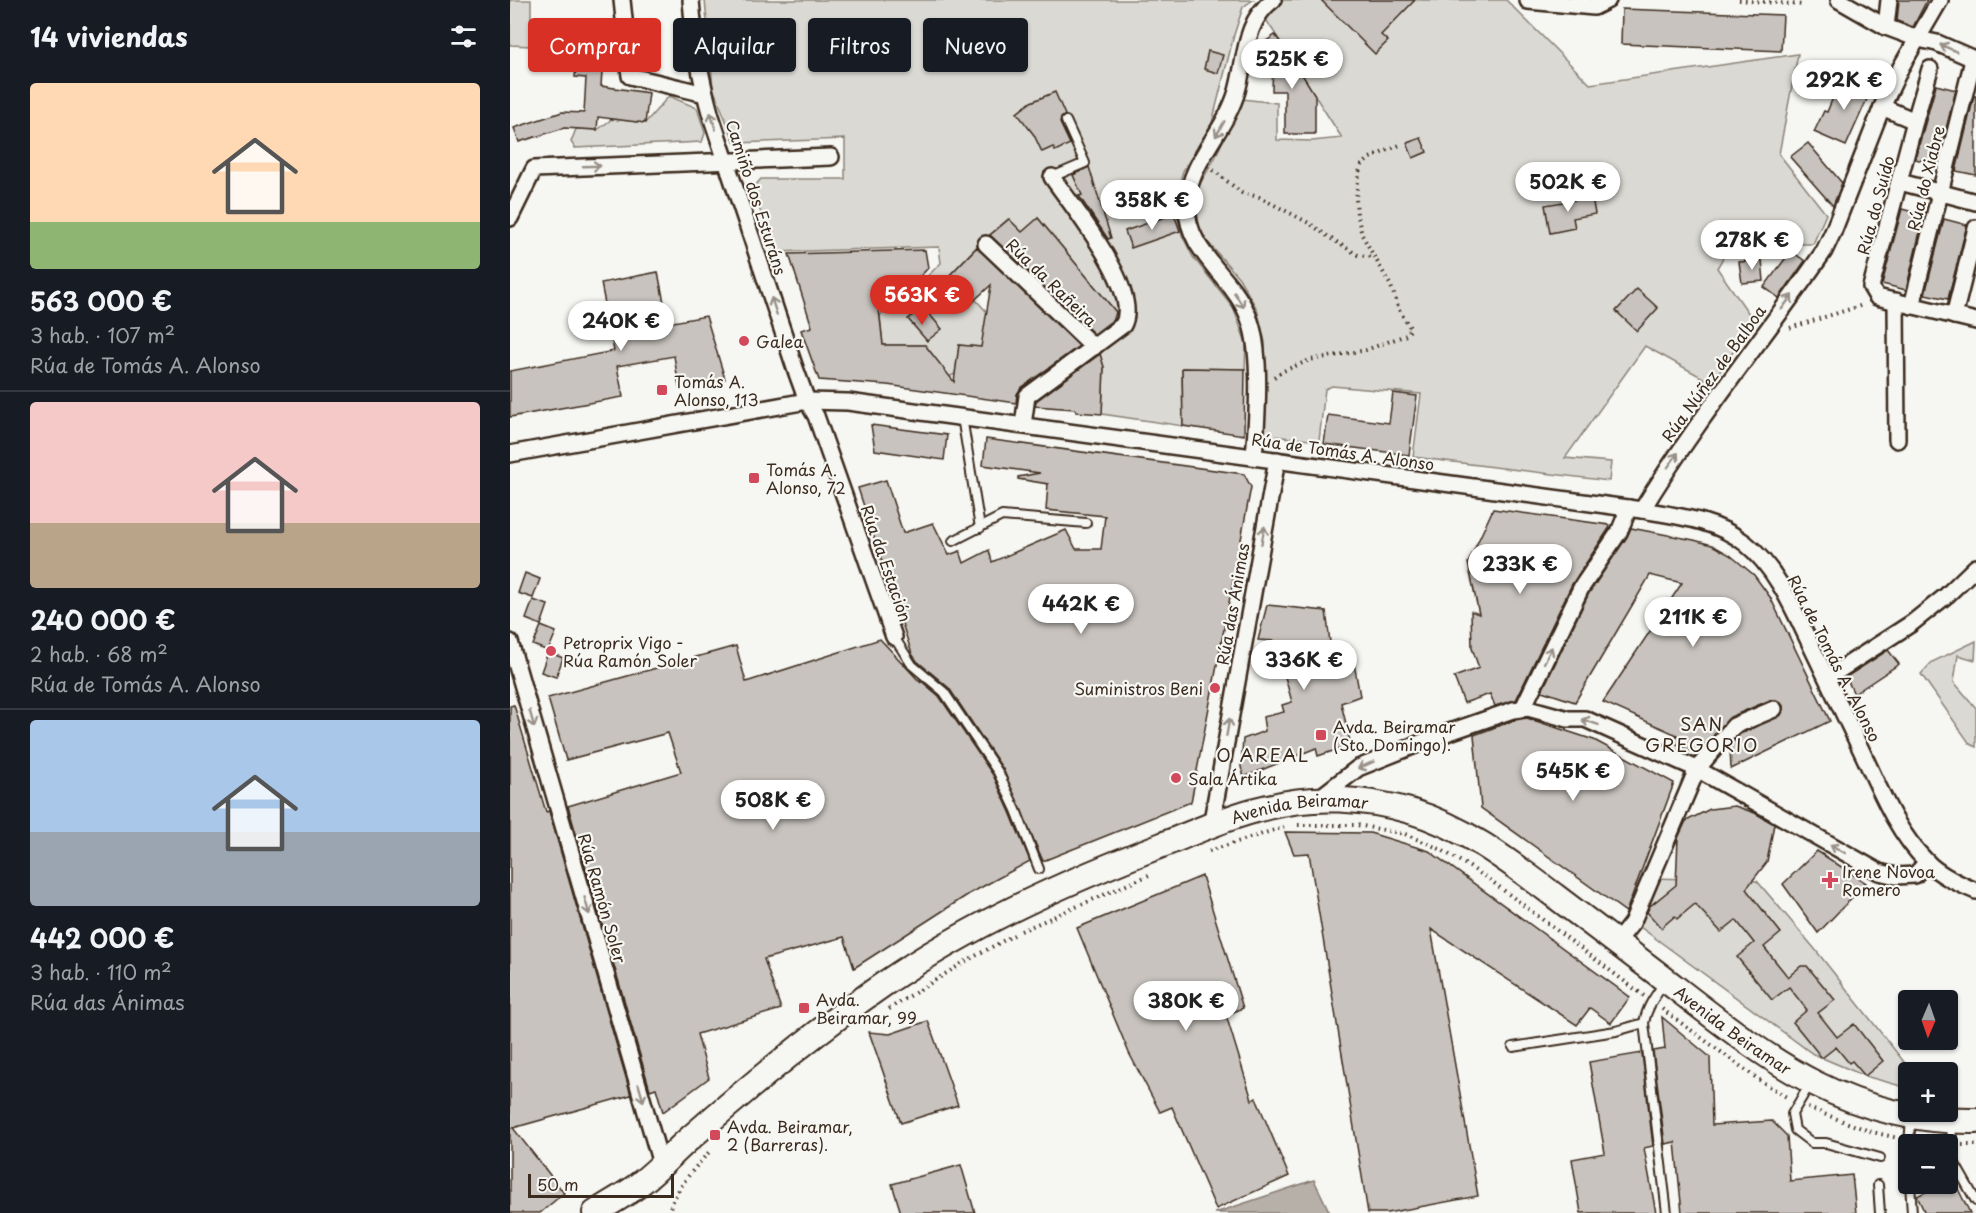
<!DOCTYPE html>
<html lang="es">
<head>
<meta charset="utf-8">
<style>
  :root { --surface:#171b24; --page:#242831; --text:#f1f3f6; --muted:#9ea1a6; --line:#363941; --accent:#d93025 }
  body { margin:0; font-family:"Playpen Sans",sans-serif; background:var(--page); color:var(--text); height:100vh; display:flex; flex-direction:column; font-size:22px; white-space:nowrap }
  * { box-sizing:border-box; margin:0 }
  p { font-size:20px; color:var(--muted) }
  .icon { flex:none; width:33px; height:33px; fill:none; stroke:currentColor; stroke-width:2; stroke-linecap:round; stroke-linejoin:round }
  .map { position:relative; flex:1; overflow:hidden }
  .drawer { display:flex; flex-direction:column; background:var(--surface); width:510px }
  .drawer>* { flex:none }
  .hud { position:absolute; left:18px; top:18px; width:570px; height:54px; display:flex; gap:12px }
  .needle { width:39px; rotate:182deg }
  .tools { position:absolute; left:1388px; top:990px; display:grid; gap:12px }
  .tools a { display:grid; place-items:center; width:60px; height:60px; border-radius:6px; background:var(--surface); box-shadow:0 2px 4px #0004; font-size:30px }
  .scale { position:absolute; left:18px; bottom:15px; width:146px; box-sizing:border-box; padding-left:6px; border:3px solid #3b2a1e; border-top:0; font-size:16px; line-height:21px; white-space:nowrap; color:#3b2a1e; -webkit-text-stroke:4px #f6f6f2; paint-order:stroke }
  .price { position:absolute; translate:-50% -51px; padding:0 14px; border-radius:21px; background:#fff; color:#222; font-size:20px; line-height:39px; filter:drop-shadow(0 2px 3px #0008) }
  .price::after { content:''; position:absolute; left:50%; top:36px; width:18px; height:14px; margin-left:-9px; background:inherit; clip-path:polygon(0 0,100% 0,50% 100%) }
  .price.current { background:var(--accent); color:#fff }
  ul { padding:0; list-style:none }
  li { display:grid; align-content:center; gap:12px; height:318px; padding:0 30px }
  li+li { border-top:2px solid var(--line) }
  li span { display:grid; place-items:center; height:186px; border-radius:6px; color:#555 }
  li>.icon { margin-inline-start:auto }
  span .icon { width:108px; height:108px; fill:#fffc; stroke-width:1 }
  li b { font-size:26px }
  h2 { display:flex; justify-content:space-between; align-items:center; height:72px; padding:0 30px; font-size:26px }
  .pill { padding:0 21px; border-radius:6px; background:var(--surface); box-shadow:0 2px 4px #0004; font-size:21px; line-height:54px }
  .pill.current { background:var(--accent); color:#fff }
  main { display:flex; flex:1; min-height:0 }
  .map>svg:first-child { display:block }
  .green { fill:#dad9d3; stroke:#8a8278; stroke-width:1.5 }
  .water { fill:#b6b0a9; stroke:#857a71; stroke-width:1.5 }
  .building { fill:#c8c3be; stroke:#3b2a1e; stroke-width:1.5 }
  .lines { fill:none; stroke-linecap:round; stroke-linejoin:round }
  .lane-casing { stroke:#3b2a1e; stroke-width:12 }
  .street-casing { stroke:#3b2a1e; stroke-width:20 }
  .primary-casing { stroke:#3b2a1e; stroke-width:28 }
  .path { stroke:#3b2a1e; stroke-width:4; stroke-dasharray:1.5 4.5; stroke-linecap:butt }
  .lane { stroke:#f6f6f2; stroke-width:8 }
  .street { stroke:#f6f6f2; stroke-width:15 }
  .primary { stroke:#f6f6f2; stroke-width:24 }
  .oneway { stroke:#989088 }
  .poi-dot { fill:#d1495b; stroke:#f6f6f2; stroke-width:2 }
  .labels { text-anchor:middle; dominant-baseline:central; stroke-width:4.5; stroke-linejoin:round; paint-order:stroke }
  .street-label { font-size:16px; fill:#3b2a1e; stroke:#f6f6f2 }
  .poi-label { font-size:16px; fill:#3b2a1e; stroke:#f6f6f2; text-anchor:start }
  .neighbourhood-label { font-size:18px; letter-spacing:1.5px; fill:#3b2a1e; stroke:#f6f6f2 }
</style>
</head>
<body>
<main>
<section class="drawer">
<h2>14 viviendas<svg class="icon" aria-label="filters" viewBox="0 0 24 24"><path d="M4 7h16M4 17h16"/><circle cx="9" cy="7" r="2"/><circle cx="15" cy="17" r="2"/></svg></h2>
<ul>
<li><span style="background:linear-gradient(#ffd9b3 75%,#8fb573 0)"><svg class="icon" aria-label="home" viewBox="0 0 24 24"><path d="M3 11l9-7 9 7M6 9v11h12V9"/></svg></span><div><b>563 000 €</b><p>3 hab. · 107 m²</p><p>Rúa de Tomás A. Alonso</p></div></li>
<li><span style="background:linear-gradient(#f6c9c9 65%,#b9a48a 0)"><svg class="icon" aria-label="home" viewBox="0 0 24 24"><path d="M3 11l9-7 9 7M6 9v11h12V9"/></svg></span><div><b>240 000 €</b><p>2 hab. · 68 m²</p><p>Rúa de Tomás A. Alonso</p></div></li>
<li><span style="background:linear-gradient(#a9c7e8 60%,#9aa5b1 0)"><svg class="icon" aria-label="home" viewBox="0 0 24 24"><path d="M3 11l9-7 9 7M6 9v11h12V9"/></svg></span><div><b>442 000 €</b><p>3 hab. · 110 m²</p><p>Rúa das Ánimas</p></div></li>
</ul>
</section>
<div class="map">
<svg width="1466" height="1213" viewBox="0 0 1466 1213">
  <rect width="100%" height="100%" fill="#f6f6f2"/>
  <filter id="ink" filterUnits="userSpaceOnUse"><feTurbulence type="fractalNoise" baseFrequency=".0167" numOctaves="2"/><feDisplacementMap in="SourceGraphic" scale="12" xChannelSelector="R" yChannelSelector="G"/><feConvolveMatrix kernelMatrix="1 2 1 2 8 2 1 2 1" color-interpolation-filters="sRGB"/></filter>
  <g filter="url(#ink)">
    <!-- green -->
    <g class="green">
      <polygon points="0,0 21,0 21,46 0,45"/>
      <polygon points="195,0 743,0 733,7 724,35 702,123 673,171 666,194 666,211 672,235 683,257 723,307 736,343 735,369 672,368 673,426 592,414 594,367 589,351 610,317 528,218 522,243 498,219 468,245 434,281 459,307 466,300 487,323 471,347 449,345 445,374 439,377 415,345 373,345 370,315 401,292 431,263 429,247 263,252 243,188 251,179 335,179 335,139 225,143 203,88"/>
      <polygon points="768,0 996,0 1080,84 1288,54 1269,154 1316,214 1303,244 1221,244 1207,268 1244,321 1202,383 1135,346 1055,458 1101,462 1099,481 903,457 911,394 822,386 815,389 809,441 753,435 755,398 755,342 747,309 729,278 690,233 687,211 687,189 704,160 732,99 767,103 767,140 802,141 832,138 755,18"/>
      <polygon points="159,96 187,108 195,133 192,142 65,148 61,142 66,129 87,130 102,119 135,123"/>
      <polygon points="1466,641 1465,660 1448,655 1444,682 1466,708 1466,747 1460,744 1411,674 1422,662"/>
      <polygon points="1144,878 1247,881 1304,948 1402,1072 1398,1072 1398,1088 1355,1076 1303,1054 1126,924"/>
    </g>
    <!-- water -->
    <polygon class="water" points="804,1180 820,1213 705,1213"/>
    <!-- building -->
    <g class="building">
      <polygon points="811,0 905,0 871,35 878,41 865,54"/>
      <polygon points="1389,0 1417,0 1403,27 1387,21"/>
      <polygon points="1112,9 1273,15 1271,51 1111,44"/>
      <polygon points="765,35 780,55 805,95 805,134 775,134 775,91 762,91 763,59 752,44"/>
      <polygon points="69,39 94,42 91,86 139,93 135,123 88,117 87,130 54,128 9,142 4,128 52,112 74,113 76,78 65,77"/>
      <polygon points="698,51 713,55 708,73 694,69"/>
      <polygon points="1332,76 1362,88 1336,146 1304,132 1314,111 1317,112"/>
      <polygon points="1426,85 1446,90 1427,164 1405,159"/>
      <polygon points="545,92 555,115 551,118 550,123 560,144 545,151 543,147 532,152 524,135 507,113 521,102"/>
      <polygon points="1464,96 1466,96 1466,175 1446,171"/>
      <polygon points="911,138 917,152 903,158 897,143"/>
      <polygon points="1298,143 1332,183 1323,206 1280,157"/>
      <polygon points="579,167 601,238 598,239 569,196 572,195 563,175"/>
      <polygon points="1082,197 1085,214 1063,218 1065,228 1040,233 1035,205"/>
      <polygon points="1392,209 1414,215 1396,290 1372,284"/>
      <polygon points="664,214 670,231 621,248 615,231"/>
      <polygon points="528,218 606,312 604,319 584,334 480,235 499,219 512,232"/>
      <polygon points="1434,219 1457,225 1438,299 1415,294"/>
      <polygon points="467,247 569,346 511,388 507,394 506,403 377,385 309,380 291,330 302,327 279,254 415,250 418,268 398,289 375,293 366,282 373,345 415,345 444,382 449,345 471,347 481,285 458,306 437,285 443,280 434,281"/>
      <polygon points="1281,251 1295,261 1269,298 1254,287"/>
      <polygon points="1252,260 1254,281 1232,283 1229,262"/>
      <polygon points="148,272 158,323 196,316 215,379 169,387 164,356 107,366 113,397 0,417 0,371 104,351 91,283"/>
      <polygon points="1127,289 1148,308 1127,331 1106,311"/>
      <polygon points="413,307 432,329 417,341 398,319"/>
      <polygon points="590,354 594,367 592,414 566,412 565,409 525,406 526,401"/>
      <polygon points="672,368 735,369 734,435 673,426"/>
      <polygon points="883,393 907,396 899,455 814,444 818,415 879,423"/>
      <polygon points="361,425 437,435 434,460 365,450"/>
      <polygon points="476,439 734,474 741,487 681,802 533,861 493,769 439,688 407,661 402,654 348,488 376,480 393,533 423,523 439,555 450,551 454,563 479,550 482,562 556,530 566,549 591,549 595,516 536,510 538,484 508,479 508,477 530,473 473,465"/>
      <polygon points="983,509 1099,525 1100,527 1062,584 1006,700 985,706 980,694 954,703 944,677 969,668 962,648 961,611 969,614 958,563"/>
      <polygon points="1121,528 1184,540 1202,545 1220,555 1244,575 1260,597 1320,721 1221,769 1220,746 1230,734 1271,715 1273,706 1269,701 1260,700 1220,717 1187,754 1162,742 1167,735 1093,702 1172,583 1140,575 1065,702 1032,691 1079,593 1117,537"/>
      <polygon points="15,573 30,579 23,598 8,593"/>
      <polygon points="23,600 38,605 31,625 16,619"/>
      <polygon points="757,605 816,611 821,650 841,647 850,696 831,703 841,745 808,756 806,748 734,777 731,767 733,739 755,731 753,717 774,712 772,705 782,702 765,641 748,640"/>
      <polygon points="31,626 46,632 38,651 23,645"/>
      <polygon points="370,639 411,683 410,680 429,696 483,775 500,812 520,861 459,894 344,968 334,937 254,959 271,1009 187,1034 199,1078 153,1112 146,1088 140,1090 58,806 171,772 158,733 56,760 38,698 226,646 236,682"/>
      <polygon points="1378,650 1389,664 1344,694 1336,677"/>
      <polygon points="38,652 53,658 46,677 31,672"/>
      <polygon points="4,705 36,812 39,811 121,1095 3,1128 54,1193 30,1213 0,1213 0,706"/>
      <polygon points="1017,718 1084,740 1164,783 1116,912 971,808 964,735 1005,720"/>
      <polygon points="1225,806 1245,813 1264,824 1257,862 1236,889 1271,933 1254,947 1278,977 1291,966 1297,966 1325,1000 1308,1013 1327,1037 1344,1024 1373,1061 1355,1076 1342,1061 1339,1063 1326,1047 1312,1058 1283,1022 1297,1010 1279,987 1262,1000 1227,957 1244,943 1226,920 1211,932 1185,904 1167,919 1165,916 1151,928 1137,912 1140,906 1166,885 1168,838 1176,821 1200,809"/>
      <polygon points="775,832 860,833 919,851 1120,997 1101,1023 1080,1008 1067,1025 921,929 968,1196 877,1213 858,1213 799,853 784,854"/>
      <polygon points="1307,851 1356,883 1308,933 1273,884"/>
      <polygon points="692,876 733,1008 716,1015 742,1100 746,1098 779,1176 706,1209 662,1107 650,1112 619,1053 567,928"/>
      <polygon points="1152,1017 1200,1057 1202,1125 1262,1121 1277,1136 1280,1181 1342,1175 1346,1213 1172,1213 1165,1142 1155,1144 1143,1051 1155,1049"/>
      <polygon points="418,1021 448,1105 391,1123 359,1032 380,1034"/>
      <polygon points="1132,1053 1143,1146 1134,1148 1146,1213 1071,1213 1062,1159 1095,1153 1079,1062"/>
      <polygon points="451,1165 465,1213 391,1213 382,1184"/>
      <polygon points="1443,1179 1460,1213 1415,1213 1407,1196"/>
    </g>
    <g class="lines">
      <defs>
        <g id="lane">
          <polyline points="542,177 575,163 556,121"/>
          <polyline points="452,417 470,528"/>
          <polyline points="443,541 492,516 576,523"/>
          <polyline points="384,637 402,665 434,692 488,772 506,810 529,869"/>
          <path d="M1155,982C1146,995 1137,1006 1134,1023L1157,1213"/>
          <polyline points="1003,1047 1106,1031 1134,1023"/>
          <polyline points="1300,1084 1282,1114 1285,1130 1302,1143 1316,1143 1370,1158"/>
          <polyline points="1442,1122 1441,1157 1466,1201"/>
          <polyline points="1399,1144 1401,1118"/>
          <polyline points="1400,1184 1402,1213"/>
          <polyline points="1368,1185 1370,1213"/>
        </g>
        <g id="street">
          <polyline points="112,0 120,76 195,94"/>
          <path d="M181,0C184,39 190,78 201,116L285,368L297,401L306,416L384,637"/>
          <polyline points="1329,0 1376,27 1408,39 1427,43 1466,60"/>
          <polyline points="1018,1 1084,7 1098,0"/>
          <polyline points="1376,27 1379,0"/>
          <polyline points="1372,107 1405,121 1361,287 1367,297 1466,321"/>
          <polyline points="1405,121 1420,69"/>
          <polyline points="1390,182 1466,202"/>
          <polyline points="0,218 24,169 321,157"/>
          <polyline points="476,244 584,347"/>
          <polyline points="1386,301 1387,440"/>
          <polyline points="1402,306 1463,60"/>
          <polyline points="1444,316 1466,228"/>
          <path d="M513,425L517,396L613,325C632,291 562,206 542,177"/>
          <path d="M0,454L297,401L338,402L1132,510C1168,516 1206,520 1235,543C1263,565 1280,601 1295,633C1315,674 1334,715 1354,756C1371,792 1387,832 1416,861C1429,875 1449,884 1466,891"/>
          <path d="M744,457C747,420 752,355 740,321C726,277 674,253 677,202C680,161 716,130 727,91C736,59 734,21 763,0"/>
          <path d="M1132,510C1187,419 1254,338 1314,251L1323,232L1372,107L1391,67L1430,0"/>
          <polyline points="0,642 151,1164"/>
          <polyline points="1317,678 1402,623 1437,595 1466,567"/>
          <polyline points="1013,708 1071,588 1109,532 1119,508"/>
          <polyline points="808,799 848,768 928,736 1003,710 1018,708 1058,719 1075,719 1187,769 1369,872 1386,876 1405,875 1417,862"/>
          <polyline points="701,826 767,460"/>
          <polyline points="1107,942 1122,923 1187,769 1224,726 1264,709"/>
        </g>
        <g id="primary">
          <path id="s1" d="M85,1213C100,1202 118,1194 132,1182C149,1169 163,1153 179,1139C241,1085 306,1031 374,984C460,925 555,882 652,845C687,831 722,815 758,807C804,795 855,798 900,811C955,827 1000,862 1045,896C1077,920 1108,944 1140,968C1245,1048 1326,1123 1466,1121"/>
        </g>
      </defs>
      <!-- lane casing -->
      <use href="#lane" class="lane-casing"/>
      <!-- street casing -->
      <use href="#street" class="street-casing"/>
      <!-- primary casing -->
      <use href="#primary" class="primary-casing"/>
      <!-- path -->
      <g class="path">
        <polyline points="1229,0 1294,5"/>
        <polyline points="703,170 732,193 749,197 799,223 820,238 848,255 863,257"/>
        <polyline points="1280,328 1353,305"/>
        <polyline points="764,377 773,371 800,360 856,350 896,335 901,329 889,310 881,286 852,235 847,215 846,199 849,172 852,165 860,158 892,144"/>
        <polyline points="788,825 847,825 895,834 930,849 976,877 1134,996"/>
        <polyline points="699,851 774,827"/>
        <polyline points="511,931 639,875"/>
        <polyline points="379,1009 456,961 504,935"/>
        <polyline points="1152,1009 1248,1079 1278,1098"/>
        <polyline points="1298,1108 1362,1132 1388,1138"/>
        <polyline points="1452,1145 1466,1145"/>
        <path d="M158,1213C168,1186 181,1172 200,1151"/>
      </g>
      <!-- lane -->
      <use href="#lane" class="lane"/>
      <!-- street -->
      <use href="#street" class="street"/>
      <!-- primary -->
      <use href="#primary" class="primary"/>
    </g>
    <!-- one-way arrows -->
    <defs><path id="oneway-shaft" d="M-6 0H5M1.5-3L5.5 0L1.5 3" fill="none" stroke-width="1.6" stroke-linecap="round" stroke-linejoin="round" transform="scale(1.5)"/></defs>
    <g class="oneway">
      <use href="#oneway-shaft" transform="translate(1438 48) rotate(-156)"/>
      <use href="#oneway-shaft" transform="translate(203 121) rotate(-107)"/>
      <use href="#oneway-shaft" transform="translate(710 129) rotate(120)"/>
      <use href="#oneway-shaft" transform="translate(82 166) rotate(-2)"/>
      <use href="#oneway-shaft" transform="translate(729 300) rotate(57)"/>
      <use href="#oneway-shaft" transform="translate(1277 302) rotate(-54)"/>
      <use href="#oneway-shaft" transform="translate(264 306) rotate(-108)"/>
      <use href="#oneway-shaft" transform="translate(1163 460) rotate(-55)"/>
      <use href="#oneway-shaft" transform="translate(753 535) rotate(-80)"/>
      <use href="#oneway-shaft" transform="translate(1038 655) rotate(-64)"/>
      <use href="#oneway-shaft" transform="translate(22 719) rotate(74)"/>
      <use href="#oneway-shaft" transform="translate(1080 722) rotate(-162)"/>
      <use href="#oneway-shaft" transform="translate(718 727) rotate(-80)"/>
      <use href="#oneway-shaft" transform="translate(856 765) rotate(156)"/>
      <use href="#oneway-shaft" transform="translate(1328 849) rotate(-151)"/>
      <use href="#oneway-shaft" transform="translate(77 906) rotate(74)"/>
      <use href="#oneway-shaft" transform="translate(131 1093) rotate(74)"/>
    </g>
  </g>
  <!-- markers -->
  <g class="poi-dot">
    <circle cx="234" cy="341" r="6"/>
    <rect x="146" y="384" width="12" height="12" rx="3"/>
    <rect x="238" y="472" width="12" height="12" rx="3"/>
    <circle cx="41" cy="651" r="6"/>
    <circle cx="705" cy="688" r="6"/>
    <rect x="805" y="729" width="12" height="12" rx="3"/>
    <circle cx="666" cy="778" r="6"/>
    <path d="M1317 871h6v6h6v6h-6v6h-6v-6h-6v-6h6z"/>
    <rect x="288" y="1002" width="12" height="12" rx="3"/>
    <rect x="199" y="1129" width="12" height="12" rx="3"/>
  </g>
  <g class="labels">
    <!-- street labels -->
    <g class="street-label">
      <text transform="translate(1415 178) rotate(-76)">Rúa do Xiabre</text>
      <text transform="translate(247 197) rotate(72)">Camiño dos Esturáns</text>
      <text transform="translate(1365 205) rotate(-75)">Rúa do Suído</text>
      <text transform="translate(542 282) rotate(44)">Rúa da Rañeira</text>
      <text transform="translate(1203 373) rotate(-54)">Rúa Núñez de Balboa</text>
      <text transform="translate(833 451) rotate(8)">Rúa de Tomás A. Alonso</text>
      <text transform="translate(377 563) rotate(71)">Rúa da Estación</text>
      <text transform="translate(722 604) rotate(-80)">Rúa das Ánimas</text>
      <text transform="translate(1325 658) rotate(63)">Rúa de Tomás A. Alonso</text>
      <text stroke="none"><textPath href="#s1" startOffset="825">Avenida Beiramar</textPath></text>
      <text transform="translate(93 898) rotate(74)">Rúa Ramón Soler</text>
      <text stroke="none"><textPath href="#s1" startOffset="1329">Avenida Beiramar</textPath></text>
    </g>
    <!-- poi labels -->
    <g class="poi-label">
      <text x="246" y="341">Galea</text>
      <text x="164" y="381">Tomás A.<tspan x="164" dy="18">Alonso, 113</tspan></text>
      <text x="256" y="469">Tomás A.<tspan x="256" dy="18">Alonso, 72</tspan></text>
      <text x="53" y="642">Petroprix Vigo -<tspan x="53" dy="18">Rúa Ramón Soler</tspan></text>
      <text x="693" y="688" text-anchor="end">Suministros Beni</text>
      <text x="823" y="726">Avda. Beiramar<tspan x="823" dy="18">(Sto. Domingo).</tspan></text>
      <text x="678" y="778">Sala Ártika</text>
      <text x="1332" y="871">Irene Novoa<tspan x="1332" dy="18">Romero</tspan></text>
      <text x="306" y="999">Avda.<tspan x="306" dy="18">Beiramar, 99</tspan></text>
      <text x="217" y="1126">Avda. Beiramar,<tspan x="217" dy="18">2 (Barreras).</tspan></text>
    </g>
    <!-- neighbourhood labels -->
    <g class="neighbourhood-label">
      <text x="1192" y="723">SAN<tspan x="1192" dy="21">GREGORIO</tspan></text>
      <text x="753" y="754">O AREAL</text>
    </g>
  </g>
</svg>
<div class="tools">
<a><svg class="needle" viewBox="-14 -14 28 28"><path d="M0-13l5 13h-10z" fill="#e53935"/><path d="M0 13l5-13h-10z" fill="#9ea1a6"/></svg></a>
<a>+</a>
<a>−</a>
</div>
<div class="scale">50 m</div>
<b class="price" style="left:782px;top:90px">525K €</b>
<b class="price" style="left:1334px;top:111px">292K €</b>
<b class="price" style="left:1058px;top:213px">502K €</b>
<b class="price" style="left:642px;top:231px">358K €</b>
<b class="price" style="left:1242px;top:271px">278K €</b>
<b class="price current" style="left:412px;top:326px">563K €</b>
<b class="price" style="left:111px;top:352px">240K €</b>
<b class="price" style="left:1010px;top:595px">233K €</b>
<b class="price" style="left:571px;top:635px">442K €</b>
<b class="price" style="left:1183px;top:648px">211K €</b>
<b class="price" style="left:794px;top:691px">336K €</b>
<b class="price" style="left:1063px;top:802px">545K €</b>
<b class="price" style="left:263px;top:831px">508K €</b>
<b class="price" style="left:676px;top:1032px">380K €</b>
<div class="hud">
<a class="pill current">Comprar</a>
<a class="pill">Alquilar</a>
<a class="pill">Filtros</a>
<a class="pill">Nuevo</a>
</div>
</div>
</main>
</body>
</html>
